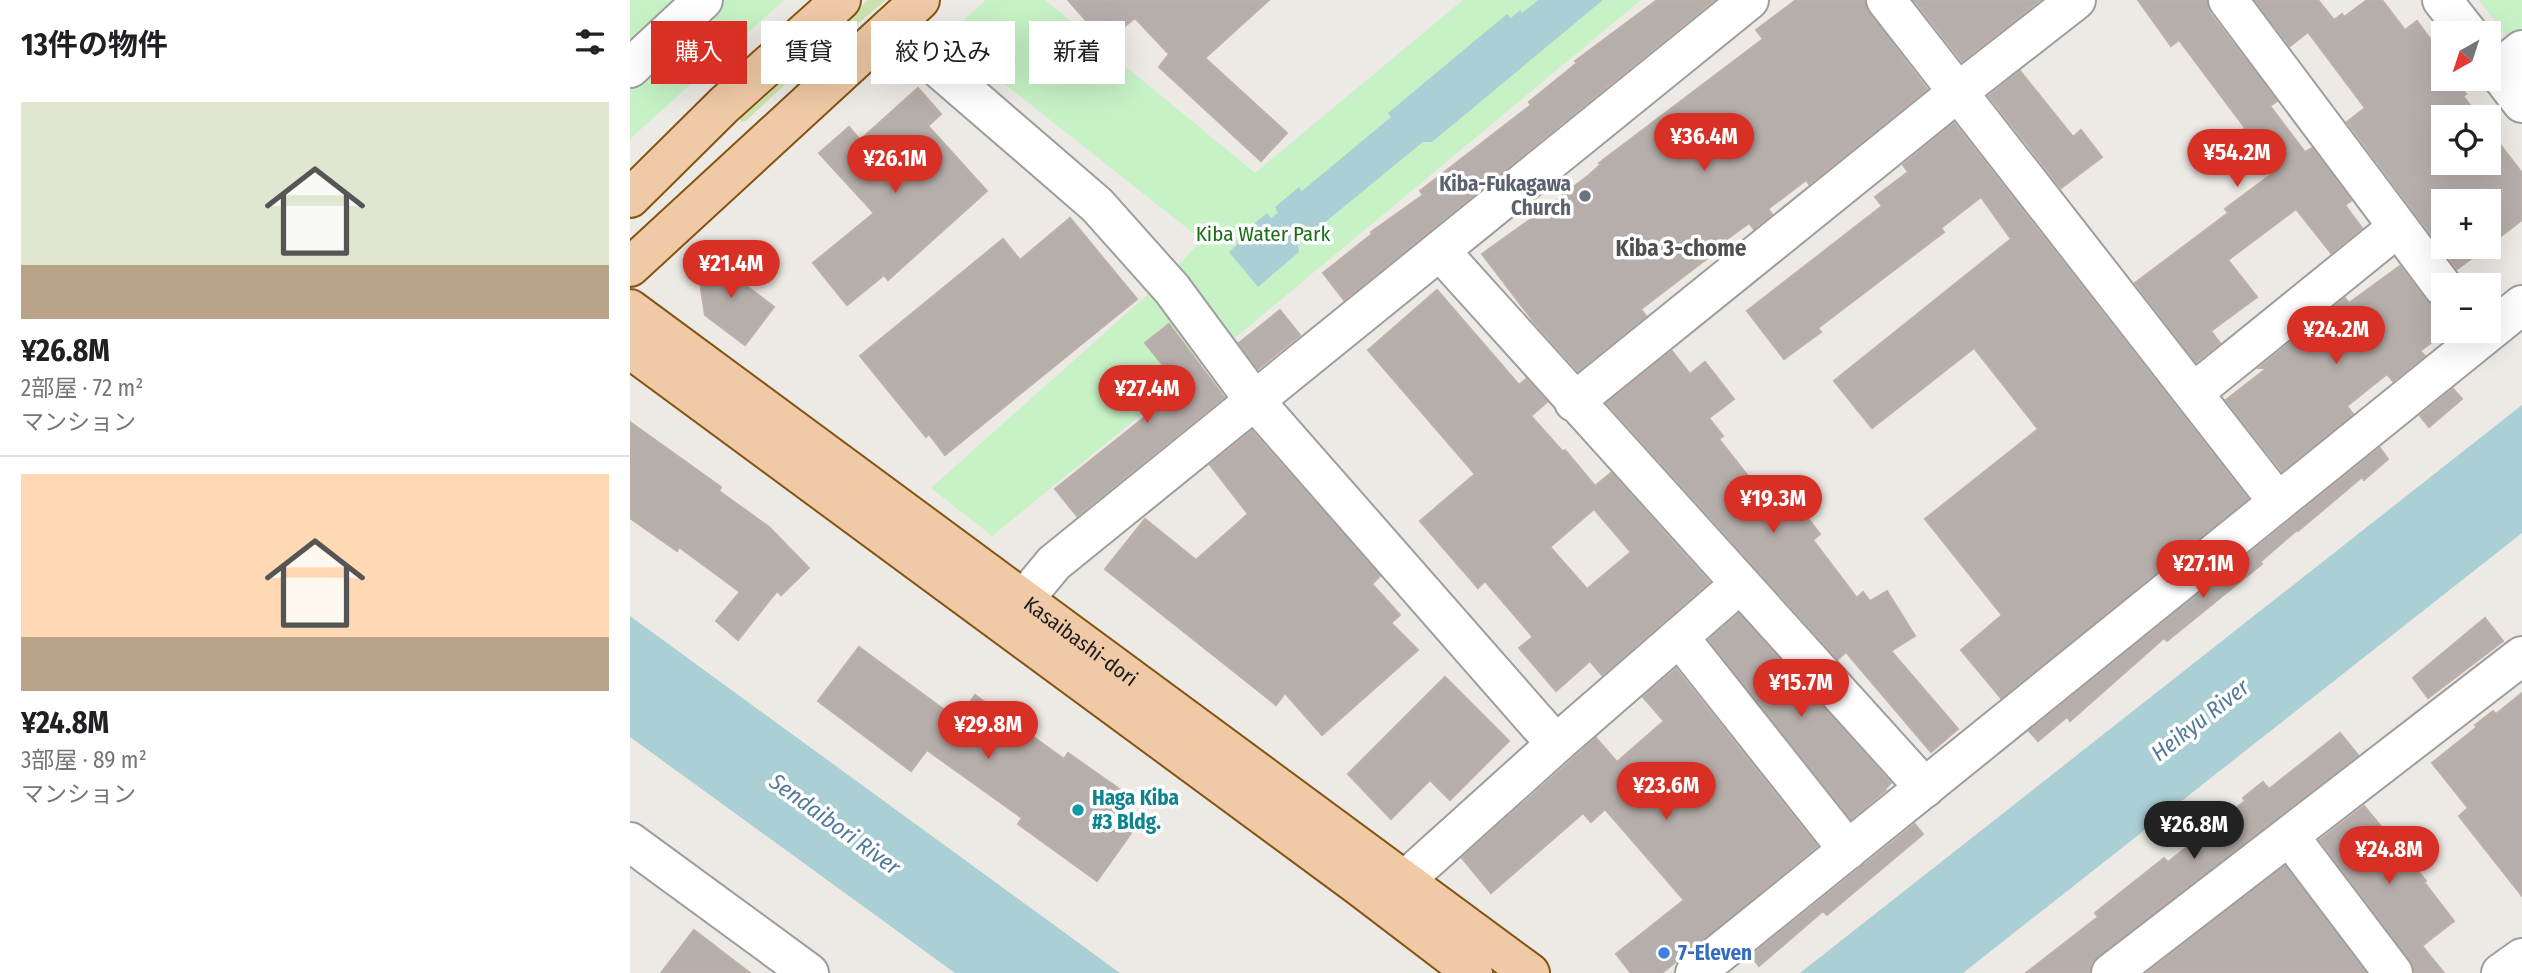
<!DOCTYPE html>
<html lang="ja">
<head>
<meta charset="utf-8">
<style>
  :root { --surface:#fff; --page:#f2f2f2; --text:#202124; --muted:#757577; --line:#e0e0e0; --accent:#d93025 }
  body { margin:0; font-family:"Fira Sans Condensed","Noto Sans JP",sans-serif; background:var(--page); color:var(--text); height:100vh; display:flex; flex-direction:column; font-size:26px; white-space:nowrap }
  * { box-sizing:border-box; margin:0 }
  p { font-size:23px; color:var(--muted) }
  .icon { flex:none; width:38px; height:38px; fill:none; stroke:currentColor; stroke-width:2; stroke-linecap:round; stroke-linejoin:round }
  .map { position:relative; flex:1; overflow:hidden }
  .panel { display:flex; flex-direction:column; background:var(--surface); width:630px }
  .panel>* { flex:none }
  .guide { position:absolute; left:21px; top:21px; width:665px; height:63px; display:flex; gap:14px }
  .needle { width:46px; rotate:219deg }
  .tools { position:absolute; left:1801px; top:21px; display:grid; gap:14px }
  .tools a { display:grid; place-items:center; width:70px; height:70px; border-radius:0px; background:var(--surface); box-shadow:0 7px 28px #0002; font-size:35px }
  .price { position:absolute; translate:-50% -60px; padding:0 16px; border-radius:24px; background:var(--accent); color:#fff; font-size:23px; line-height:46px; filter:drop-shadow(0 2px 4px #0008) }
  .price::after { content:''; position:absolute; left:50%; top:42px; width:21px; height:16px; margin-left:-10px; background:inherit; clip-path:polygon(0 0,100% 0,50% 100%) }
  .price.selected { background:#222; color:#fff }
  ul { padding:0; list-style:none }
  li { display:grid; align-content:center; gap:14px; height:371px; padding:0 21px }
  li+li { border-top:2px solid var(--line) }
  li span { display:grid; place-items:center; height:217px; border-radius:0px; color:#555 }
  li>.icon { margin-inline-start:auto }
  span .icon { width:126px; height:126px; fill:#fffc; stroke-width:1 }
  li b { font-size:30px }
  h2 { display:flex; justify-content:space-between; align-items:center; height:84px; padding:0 21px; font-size:30px }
  .chip { padding:0 24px; border-radius:0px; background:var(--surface); box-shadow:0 7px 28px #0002; font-size:24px; line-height:63px }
  .chip.selected { background:var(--accent); color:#fff }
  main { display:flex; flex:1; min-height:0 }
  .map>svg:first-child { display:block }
  .grass { fill:#cce1b0 }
  .park { fill:#c6f2c6 }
  .water { fill:#aacfd5 }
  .building { fill:#b6aeaa; stroke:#bdb0a8; stroke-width:2; fill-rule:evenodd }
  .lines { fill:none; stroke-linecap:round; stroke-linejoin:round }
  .minor-casing { stroke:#9e9e9e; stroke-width:42 }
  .major-casing { stroke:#845512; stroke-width:42 }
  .minor { stroke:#fff; stroke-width:38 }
  .major { stroke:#f0caa6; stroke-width:38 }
  .worship-dot { fill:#6b7280; stroke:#fff; stroke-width:2.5 }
  .culture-dot { fill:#0f9aa8; stroke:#fff; stroke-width:2.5 }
  .shop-dot { fill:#3f7fe0; stroke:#fff; stroke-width:2.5 }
  .labels { text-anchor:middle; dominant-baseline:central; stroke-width:7; stroke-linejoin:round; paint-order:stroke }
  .worship-label { font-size:21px; font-weight:bold; fill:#5b616d; stroke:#fff; text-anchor:end }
  .park-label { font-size:21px; fill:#196e19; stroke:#fff }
  .street-label { font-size:21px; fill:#1d1d1d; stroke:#fff }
  .culture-label { font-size:21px; font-weight:bold; fill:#0d838f; stroke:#fff; text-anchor:start }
  .shop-label { font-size:21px; font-weight:bold; fill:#366cbe; stroke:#fff; text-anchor:start }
  .neighbourhood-label { font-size:23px; font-weight:bold; fill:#505050; stroke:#fff }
  .water-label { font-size:23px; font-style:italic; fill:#527b9a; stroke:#fff }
</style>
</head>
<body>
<main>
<section class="panel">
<h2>13件の物件<svg class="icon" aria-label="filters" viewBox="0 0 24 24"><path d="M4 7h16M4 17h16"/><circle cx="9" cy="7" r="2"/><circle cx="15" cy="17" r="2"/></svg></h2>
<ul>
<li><span style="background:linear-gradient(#dfe7d0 75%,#b9a48a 0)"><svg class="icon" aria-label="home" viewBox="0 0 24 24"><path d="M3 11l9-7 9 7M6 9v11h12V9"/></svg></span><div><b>¥26.8M</b><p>2部屋 · 72 m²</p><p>マンション</p></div></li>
<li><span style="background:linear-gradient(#ffd9b3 75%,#b9a48a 0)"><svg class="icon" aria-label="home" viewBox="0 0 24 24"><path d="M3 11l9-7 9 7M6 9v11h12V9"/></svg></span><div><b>¥24.8M</b><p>3部屋 · 89 m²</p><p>マンション</p></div></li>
</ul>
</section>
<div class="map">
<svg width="1892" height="973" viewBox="0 0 1892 973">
  <rect width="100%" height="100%" fill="#ede9e4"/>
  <!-- grass -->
  <polygon class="grass" points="238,0 256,0 160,80 116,121 111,122 110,115"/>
  <!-- park -->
  <g class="park">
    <polygon points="0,0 154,0 0,139"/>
    <polygon points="356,0 415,0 625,173 833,0 1011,0 588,352 362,536 301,488 534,280 572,240 315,37"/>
    <polygon points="1849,0 1892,0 1892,27 1878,38"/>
  </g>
  <!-- water -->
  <g class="water">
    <polygon points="908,0 973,0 802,142 793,142 688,228 692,233 685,239 680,237 672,239 668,246 669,252 628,287 599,252 608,244 605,240 637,213 641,218 648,213 645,207 669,187 672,191 761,117 758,113 877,14 881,18 890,10 892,13"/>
    <polygon points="1892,405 1892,533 1333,973 1170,973"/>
    <polygon points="0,616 490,973 325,973 0,737"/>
  </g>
  <!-- building -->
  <g class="building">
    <polygon points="438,0 639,0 575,58 657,133 631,161 529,67 539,54 505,18 475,42"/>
    <polygon points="1027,0 1084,0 714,300 693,273 742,234 741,232 793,195 790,191 901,105 899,102 947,63 945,61"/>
    <polygon points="1166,0 1235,0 1239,13 1297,89 1179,184 1176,180 1138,209 1142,214 1124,229 1119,223 1081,251 1083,254 1011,309 1016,316 948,371 904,322 852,254 912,211 959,175 971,164 969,163 1133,39 1126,30"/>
    <polygon points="1284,0 1410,0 1332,61"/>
    <polygon points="1508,0 1577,0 1580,13 1647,101 1640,106 1675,152 1682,148 1721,201 1715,205 1732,228 1701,253 1666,209 1598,260 1627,297 1581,331 1590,343 1566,362 1505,283 1598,213 1595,209 1643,173 1612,131 1615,128 1549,40 1541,46"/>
    <polygon points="1625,0 1688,0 1704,20 1712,14 1714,17 1737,0 1752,0 1775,30 1787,21 1812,55 1809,58 1813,63 1813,79 1825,79 1836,94 1833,96 1849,117 1813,117 1813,163 1858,163 1858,129 1892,173 1892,220 1858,246 1858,201 1813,201 1813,247 1857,247 1827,269 1717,122 1735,108 1678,32 1660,46"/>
    <polygon points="1390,71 1443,137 1451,130 1472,157 1431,188 1359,96"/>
    <polygon points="288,88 311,114 298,126 357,191 258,280 254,275 217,305 183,263 244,213 189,153 219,127 230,140"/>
    <polygon points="1324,123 1618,499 1371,698 1331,650 1372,615 1295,519 1408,429 1344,348 1242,428 1204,381 1381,239 1351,197 1311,228 1314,232 1188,328 1191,332 1154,359 1117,311 1252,206 1245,197 1278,172 1273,165"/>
    <polygon points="440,218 507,299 315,455 299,434 296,437 230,356 373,239 390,260"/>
    <polygon points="87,253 113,278 110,281 144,307 115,345 75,315 68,270"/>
    <polygon points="1770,266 1796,300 1808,308 1813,315 1813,334 1790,351 1795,356 1763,381 1757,374 1717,406 1723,414 1652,471 1596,400 1637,368 1629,368 1715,298 1719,303"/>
    <path d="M807,290L889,385L896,379L917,402L901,416L933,452L935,450L965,486L981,473L1079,582L972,675L960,661L926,691L889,648L903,637L855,581L848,588L790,521L845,474L738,350ZM964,509L1001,552L957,589L920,547Z"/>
    <polygon points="650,310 670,335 628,369 609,343"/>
    <polygon points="539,324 594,397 447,516 425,489 551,388 515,343"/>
    <polygon points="1042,351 1060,374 1075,362 1104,399 1079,418 1093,436 1089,439 1147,513 1164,500 1190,534 1183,540 1227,598 1233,592 1240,601 1257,591 1285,636 1261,651 1328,729 1301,752 1216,652 1208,659 977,403"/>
    <polygon points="1823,389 1832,399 1799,427 1790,416"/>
    <polygon points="0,422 91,487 89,491 139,527 179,568 151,595 147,591 108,640 86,621 110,592 49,547 47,551 0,518"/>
    <polygon points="622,431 750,576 742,584 770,615 761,623 788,650 692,735 655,693 646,705 475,569 515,519 566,560 618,514 580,465"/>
    <polygon points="1750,448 1758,459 1734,480 1732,477 1668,531 1667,530 1630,562 1632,564 1537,641 1534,638 1440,721 1437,717 1408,741 1399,731"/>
    <polygon points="1109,614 1261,783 1255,789 1256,790 1221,819 1079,640"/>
    <polygon points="1855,618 1873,641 1798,698 1783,678"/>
    <polygon points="229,647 328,720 345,695 434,759 438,753 505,800 491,819 504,829 467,881 388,824 392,818 297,750 281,771 188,701"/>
    <polygon points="1046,669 1187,846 1032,973 1001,973 986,954 1054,900 975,809 961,822 953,813 861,893 832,858 966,738 987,762 1034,721 1013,697"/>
    <polygon points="815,677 879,741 820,800 800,780 761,819 718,774"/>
    <polygon points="1892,693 1892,896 1829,816 1838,808 1802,763 1847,727 1845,725 1863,711 1866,714"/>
    <polygon points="1710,733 1728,755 1468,956 1461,964 1460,973 1396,973 1468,917 1465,913 1534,858 1538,862 1615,801 1613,798 1633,782 1639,789"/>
    <polygon points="1734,806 1796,881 1794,882 1824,921 1792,946 1814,973 1784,973 1780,960 1690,840"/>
    <polygon points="1285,824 1293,834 1197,915 1193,911 1129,966 1121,956"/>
    <polygon points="1655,866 1736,973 1517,973"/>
    <polygon points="64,930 120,973 31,973"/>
  </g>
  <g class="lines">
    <defs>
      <g id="minor">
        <polyline points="1256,0 1648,502"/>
        <polyline points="1598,0 1813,287"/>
        <polyline points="1812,0 1838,33"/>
        <polyline points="261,27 467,205 542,289 624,400 926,744"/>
        <polyline points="1858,59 1892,103"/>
        <polyline points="0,68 73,0"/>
        <polyline points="1867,70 1892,50"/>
        <polyline points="810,251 1295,788"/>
        <polyline points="1563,393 1768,227"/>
        <polyline points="944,402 1328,92 1446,0"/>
        <polyline points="394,599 424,563 1119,0"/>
        <polyline points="1049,637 1218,850"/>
        <polyline points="1660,837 1763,973"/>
        <polyline points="0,842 179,973"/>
        <polyline points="775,880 926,744 1110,584"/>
        <polyline points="1065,973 1892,305"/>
        <polyline points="1481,973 1892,656"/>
        <polyline points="1871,973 1892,958"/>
      </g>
      <g id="major">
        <polyline points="0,198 94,105 211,0"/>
        <polyline points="0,267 290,0"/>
        <path id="s1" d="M0,309L900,973"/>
        <polyline points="0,349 729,886 843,973"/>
      </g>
    </defs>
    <!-- minor casing -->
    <use href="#minor" class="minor-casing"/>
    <!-- major casing -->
    <use href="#major" class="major-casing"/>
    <!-- minor -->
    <use href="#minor" class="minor"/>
    <!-- major -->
    <use href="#major" class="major"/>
  </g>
  <!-- markers -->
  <circle class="worship-dot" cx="955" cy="196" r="7"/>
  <circle class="culture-dot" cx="448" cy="810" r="7"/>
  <circle class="shop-dot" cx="1034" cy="953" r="7"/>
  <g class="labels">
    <!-- worship labels -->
    <g class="worship-label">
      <text x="941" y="184">Kiba-Fukagawa<tspan x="941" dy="24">Church</tspan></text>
    </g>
    <!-- park labels -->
    <g class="park-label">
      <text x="633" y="234">Kiba Water Park</text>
    </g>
    <!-- street labels -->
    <g class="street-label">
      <text stroke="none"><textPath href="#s1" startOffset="560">Kasaibashi-dori</textPath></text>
    </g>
    <!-- culture labels -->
    <g class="culture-label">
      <text x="462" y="798">Haga Kiba<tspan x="462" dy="24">#3 Bldg.</tspan></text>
    </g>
    <!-- shop labels -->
    <g class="shop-label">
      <text x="1048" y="953">7-Eleven</text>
    </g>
    <!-- neighbourhood labels -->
    <g class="neighbourhood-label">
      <text x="1051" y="248">Kiba 3-chome</text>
    </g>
    <!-- water labels -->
    <g class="water-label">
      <text transform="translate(1570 720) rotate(-38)">Heikyu River</text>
      <text transform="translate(205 824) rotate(36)">Sendaibori River</text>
    </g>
  </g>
</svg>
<div class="tools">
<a><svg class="needle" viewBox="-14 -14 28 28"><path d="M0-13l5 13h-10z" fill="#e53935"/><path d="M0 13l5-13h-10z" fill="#757577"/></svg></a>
<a><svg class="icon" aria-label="locate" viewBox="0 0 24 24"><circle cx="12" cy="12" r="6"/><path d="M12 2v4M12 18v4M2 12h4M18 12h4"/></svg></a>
<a>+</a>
<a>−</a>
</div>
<b class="price" style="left:1074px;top:173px">¥36.4M</b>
<b class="price" style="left:1607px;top:189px">¥54.2M</b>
<b class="price" style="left:265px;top:195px">¥26.1M</b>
<b class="price" style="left:101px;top:300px">¥21.4M</b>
<b class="price" style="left:1706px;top:366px">¥24.2M</b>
<b class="price" style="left:517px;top:425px">¥27.4M</b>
<b class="price" style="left:1143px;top:535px">¥19.3M</b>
<b class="price" style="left:1573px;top:600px">¥27.1M</b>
<b class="price" style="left:1171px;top:719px">¥15.7M</b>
<b class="price" style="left:358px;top:761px">¥29.8M</b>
<b class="price" style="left:1036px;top:822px">¥23.6M</b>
<b class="price selected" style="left:1564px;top:861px">¥26.8M</b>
<b class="price" style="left:1759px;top:886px">¥24.8M</b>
<div class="guide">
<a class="chip selected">購入</a>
<a class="chip">賃貸</a>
<a class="chip">絞り込み</a>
<a class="chip">新着</a>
</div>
</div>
</main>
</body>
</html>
